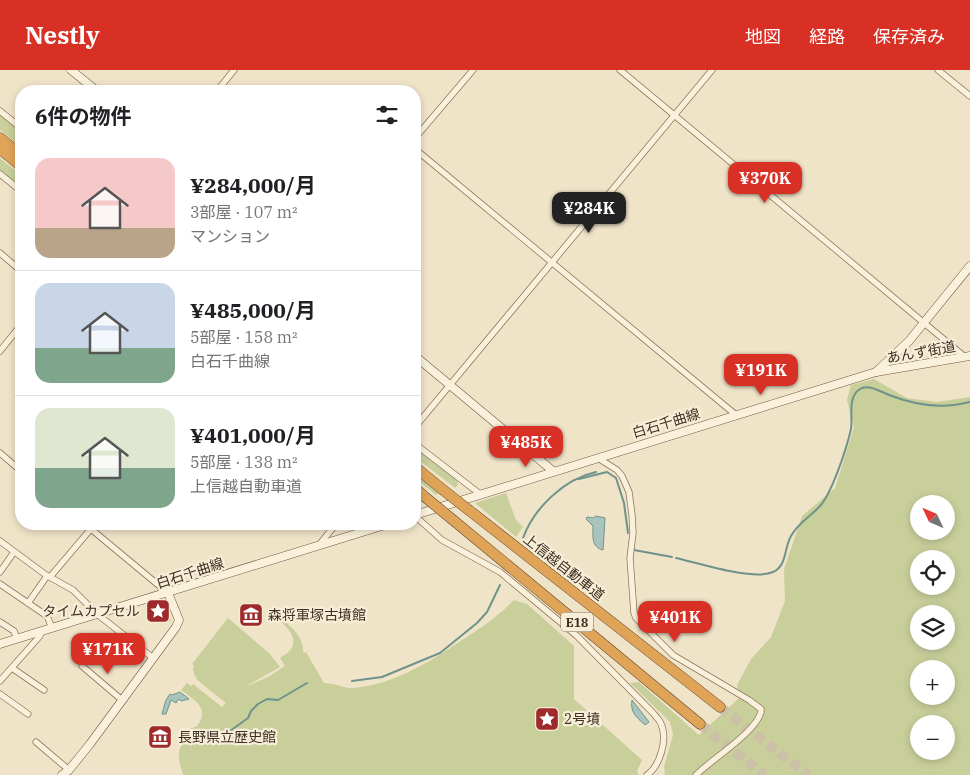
<!DOCTYPE html>
<html lang="ja">
<head>
<meta charset="utf-8">
<style>
  :root { --surface:#fff; --page:#f2f2f2; --text:#202124; --muted:#757577; --line:#e0e0e0; --accent:#d93025 }
  body { margin:0; font-family:"IBM Plex Serif","Noto Sans JP",serif; background:var(--page); color:var(--text); height:100vh; display:flex; flex-direction:column; font-size:19px; white-space:nowrap }
  * { box-sizing:border-box; margin:0 }
  p { font-size:16px; color:var(--muted) }
  .icon { flex:none; width:28px; height:28px; fill:none; stroke:currentColor; stroke-width:2; stroke-linecap:round; stroke-linejoin:round }
  .map { position:relative; flex:1; overflow:hidden }
  .side { position:absolute; left:15px; top:15px; width:406px; height:445px; display:flex; flex-direction:column; background:var(--surface); border-radius:20px; box-shadow:0 2px 8px #0003 }
  .side>* { flex:none }
  .needle { width:32px; rotate:314deg }
  .controls { position:absolute; left:910px; top:425px; display:grid; gap:10px }
  .controls a { display:grid; place-items:center; width:45px; height:45px; border-radius:50%; background:var(--surface); box-shadow:0 2px 8px #0003; font-size:25px }
  .price { position:absolute; translate:-50% -42px; padding:0 11px; border-radius:10px; background:var(--accent); color:#fff; font-size:16px; line-height:32px; filter:drop-shadow(0 1px 2px #0008) }
  .price::after { content:''; position:absolute; left:50%; top:30px; width:15px; height:11px; margin-left:-8px; background:inherit; clip-path:polygon(0 0,100% 0,50% 100%) }
  .price.on { background:#222; color:#fff }
  ul { padding:0; list-style:none }
  li { display:flex; align-items:center; gap:15px; height:125px; padding:0 20px }
  li+li { border-top:1px solid var(--line) }
  li span { display:grid; place-items:center; flex:none; width:140px; height:100px; border-radius:15px; color:#555 }
  li>.icon { margin-inline-start:auto }
  span .icon { width:60px; height:60px; fill:#fffc; stroke-width:1 }
  li b { font-size:21px }
  h2 { display:flex; justify-content:space-between; align-items:center; height:60px; padding:0 20px; font-size:21px }
  header { display:flex; align-items:center; gap:30px; box-sizing:border-box; height:70px; padding:0 25px; background:var(--accent); color:#fff }
  header strong { font-size:24px }
  nav { display:flex; gap:28px; margin-inline-start:auto; font-size:18px }
  .map>svg:first-child { display:block }
  .green { fill:#c9cf9b; fill-rule:evenodd }
  .water { fill:#a9c4bc; stroke:#6f938a }
  .lines { fill:none; stroke-linecap:round; stroke-linejoin:round }
  .stream { stroke:#6f938a; stroke-width:2 }
  .highway-tunnel { stroke:#ccc0a6; stroke-width:10; stroke-dasharray:10 5; stroke-linecap:butt }
  .street-casing { stroke:#8d765c; stroke-width:7 }
  .secondary-casing { stroke:#6f573f; stroke-width:9 }
  .highway-casing { stroke:#5b4430; stroke-width:11 }
  .street { stroke:#faf1dc; stroke-width:5.5 }
  .secondary { stroke:#faf1dc; stroke-width:8 }
  .highway { stroke:#e0a458; stroke-width:10 }
  .highway-bridge-casing { stroke:#5b4430; stroke-width:11; stroke-linecap:butt }
  .highway-bridge { stroke:#e0a458; stroke-width:10 }
  .labels { text-anchor:middle; dominant-baseline:central; stroke-width:4.5; stroke-linejoin:round; paint-order:stroke }
  .shield { fill:#f7eed8; stroke:#756857; stroke-width:1 }
  .shield-label { font-size:12px; font-weight:bold; fill:#3d2e20 }
  .street-label { font-size:14px; fill:#3d2e20; stroke:#f7eed8 }
  .poi-label { font-size:14px; fill:#3d2e20; stroke:#f7eed8; text-anchor:start }
</style>
</head>
<body>
<header>
<strong>Nestly</strong>
<nav><a>地図</a><a>経路</a><a>保存済み</a></nav>
</header>
<div class="map">
<svg width="970" height="705" viewBox="0 0 970 705">
  <rect width="100%" height="100%" fill="#f0e4c8"/>
  <!-- green -->
  <g class="green">
    <polygon points="0,44 21,61 21,77 0,60"/>
    <polygon points="0,88 21,105 21,115 19,114 17,116 0,102"/>
    <path d="M874,309L907,328L937,332L970,327V705H665L664,697L673,665L670,652L630,613L639,612L699,665L739,628L737,615L751,589L771,567L785,531L784,499L802,446L835,418L854,357L847,330L851,315ZM919,434H946V461H919ZM919,489H946V516H919ZM919,544H946V571H919ZM919,599H946V626H919ZM919,654H946V681H919Z"/>
    <polygon points="415,376 456,407 458,415 455,418 415,387"/>
    <polygon points="415,402 440,422 436,425 415,408"/>
    <polygon points="506,423 516,450 523,457 516,467 475,433"/>
    <path d="M514,530L527,534L574,576V629L642,690L637,701L639,705H183C178,686 174,679 191,666L185,661L197,656C211,638 194,630 181,620L187,613L191,616L193,614L222,637L226,633L196,609L197,608L194,605L193,598L194,596L192,594L228,548L269,583L280,597L245,617L268,607L285,596L280,588C284,585 290,582 292,577C299,564 278,549 269,542L271,540C284,551 305,564 303,583L306,582L324,613C335,613 345,619 354,618C394,614 430,592 462,570C481,558 498,546 514,530Z"/>
    <polygon points="162,533 166,535 171,552 161,549 148,537"/>
  </g>
  <!-- water -->
  <g class="water">
    <path d="M596,446L605,448L603,480C591,477 593,466 593,456L586,449L587,447L593,448Z"/>
    <polygon points="180,622 189,629 181,631 179,629 176,633 171,630 166,644 162,644 166,630 170,624 172,625"/>
    <path d="M632,630L649,652L645,655C636,647 630,642 632,630Z"/>
  </g>
  <g class="lines">
    <!-- stream -->
    <g class="stream">
      <polyline points="579,409 607,402 616,408 624,433 628,463"/>
      <path d="M523,468C534,438 564,409 596,402"/>
      <polyline points="634,480 672,487"/>
      <path d="M676,488C698,493 753,511 773,502C787,496 784,478 791,466C797,454 811,446 820,436C832,423 847,377 851,359C853,347 847,327 860,319C869,313 882,323 892,326C918,336 943,339 970,332"/>
      <polyline points="352,611 382,607 440,583 477,553 487,542 500,515"/>
      <polyline points="226,664 248,648 251,641 258,634 267,629 278,630 307,613"/>
    </g>
    <!-- highway-tunnel -->
    <g class="highway-tunnel">
      <polyline points="720,637 808,705"/>
      <polyline points="700,654 764,705"/>
    </g>
    <defs>
      <g id="street">
        <polyline points="620,0 965,287"/>
        <polyline points="938,0 970,26"/>
        <polyline points="217,21 234,0"/>
        <polyline points="0,41 21,58"/>
        <polyline points="415,68 473,0"/>
        <polyline points="415,79 736,345"/>
        <polyline points="0,104 21,121"/>
        <polyline points="0,183 21,201"/>
        <polyline points="0,281 21,255"/>
        <polyline points="415,357 712,0"/>
        <polyline points="415,374 480,424"/>
        <polyline points="0,383 21,401"/>
        <path d="M598,388L617,400L622,406L629,422L632,445L633,463L630,488L634,543L636,548L673,585L749,630L761,639V642C756,662 712,689 696,705"/>
        <path d="M415,446L442,470L500,502L577,566L654,644C656,647 660,650 661,654C668,669 660,696 647,705"/>
        <polyline points="85,454 168,523"/>
        <polyline points="0,471 46,505 73,520 97,544 153,588"/>
        <polyline points="319,475 336,454"/>
        <polyline points="0,502 14,482"/>
        <polyline points="50,507 95,454"/>
        <polyline points="0,514 47,546 52,558"/>
        <polyline points="28,533 47,506"/>
        <polyline points="0,552 14,561 17,569"/>
        <polyline points="82,596 122,630"/>
        <polyline points="12,598 44,620"/>
        <polyline points="0,611 39,567 42,562"/>
        <polyline points="0,624 28,644"/>
        <polyline points="36,672 69,700"/>
      </g>
      <g id="secondary">
        <polyline points="71,0 97,21"/>
        <polyline points="415,286 553,401"/>
        <polyline points="876,302 970,286"/>
        <polyline points="415,445 876,302 909,271 970,196"/>
        <polyline points="0,574 388,454"/>
        <polyline points="62,705 69,700 90,674 176,557 179,550 168,523"/>
      </g>
      <g id="highway">
        <polyline points="0,68 21,85"/>
        <polyline points="0,79 21,96"/>
        <polyline points="415,397 442,419"/>
        <polyline points="415,418 425,427"/>
        <polyline points="470,441 720,637"/>
        <polyline points="453,450 700,654"/>
      </g>
    </defs>
    <!-- street casing -->
    <use href="#street" class="street-casing"/>
    <!-- secondary casing -->
    <use href="#secondary" class="secondary-casing"/>
    <!-- highway casing -->
    <use href="#highway" class="highway-casing"/>
    <!-- street -->
    <use href="#street" class="street"/>
    <!-- secondary -->
    <use href="#secondary" class="secondary"/>
    <!-- highway -->
    <use href="#highway" class="highway"/>
    <defs>
      <g id="highway-bridge">
        <polyline points="442,419 470,441"/>
        <polyline points="425,427 453,450"/>
      </g>
    </defs>
    <!-- highway-bridge casing -->
    <use href="#highway-bridge" class="highway-bridge-casing"/>
    <!-- highway-bridge -->
    <use href="#highway-bridge" class="highway-bridge"/>
  </g>
  <!-- icons -->
  <defs>
    <symbol id="sight-square" viewBox="-11 -11 22 22"><rect x="-9" y="-9" width="18" height="18" rx="4" fill="#9e2a2b" stroke="#f7eed8"/><path d="M0-6L1.8-2.2L6-1.7L2.9 1.2L3.7 5.4L0 3.3L-3.7 5.4L-2.9 1.2L-6-1.7L-1.8-2.2Z" fill="#fff"/></symbol>
    <symbol id="museum-square" viewBox="-11 -11 22 22"><rect x="-9" y="-9" width="18" height="18" rx="4" fill="#9e2a2b" stroke="#f7eed8"/><path d="M0-6L6-3V-2H-6V-3ZM-5-1h2V3h-2ZM-1-1h2V3h-2ZM3-1h2V3H3ZM-6 4H6V6H-6Z" fill="#fff"/></symbol>
  </defs>
  <g fill-rule="evenodd">
    <use href="#sight-square" x="144" y="527" width="28" height="28"/>
    <use href="#museum-square" x="237" y="531" width="28" height="28"/>
    <use href="#sight-square" x="533" y="635" width="28" height="28"/>
    <use href="#museum-square" x="146" y="653" width="28" height="28"/>
  </g>
  <g class="labels">
    <!-- shield labels -->
    <rect class="shield" x="561" y="542.5" width="32" height="19" rx="4"/>
    <g class="shield-label">
      <text x="577" y="552">E18</text>
    </g>
    <!-- street labels -->
    <g class="street-label">
      <text transform="translate(921 282) rotate(-10)">あんず街道</text>
      <text transform="translate(666 353) rotate(-17)">白石千曲線</text>
      <text transform="translate(564 497) rotate(38)">上信越自動車道</text>
      <text transform="translate(190 503) rotate(-18)">白石千曲線</text>
    </g>
    <!-- poi labels -->
    <g class="poi-label">
      <text x="140" y="541" text-anchor="end">タイムカプセル</text>
      <text x="268" y="545">森将軍塚古墳館</text>
      <text x="564" y="649">2号墳</text>
      <text x="178" y="667">長野県立歴史館</text>
    </g>
  </g>
</svg>
<div class="controls">
<a><svg class="needle" viewBox="-14 -14 28 28"><path d="M0-13l5 13h-10z" fill="#e53935"/><path d="M0 13l5-13h-10z" fill="#757577"/></svg></a>
<a><svg class="icon" aria-label="locate" viewBox="0 0 24 24"><circle cx="12" cy="12" r="6"/><path d="M12 2v4M12 18v4M2 12h4M18 12h4"/></svg></a>
<a><svg class="icon" aria-label="layers" viewBox="0 0 24 24"><path d="M12 4l9 5-9 5-9-5zM3 14l9 5 9-5"/></svg></a>
<a>+</a>
<a>−</a>
</div>
<b class="price" style="left:765px;top:134px">¥370K</b>
<b class="price on" style="left:589px;top:164px">¥284K</b>
<b class="price" style="left:761px;top:326px">¥191K</b>
<b class="price" style="left:526px;top:398px">¥485K</b>
<b class="price" style="left:675px;top:573px">¥401K</b>
<b class="price" style="left:108px;top:605px">¥171K</b>
<section class="side">
<h2>6件の物件<svg class="icon" aria-label="filters" viewBox="0 0 24 24"><path d="M4 7h16M4 17h16"/><circle cx="9" cy="7" r="2"/><circle cx="15" cy="17" r="2"/></svg></h2>
<ul>
<li><span style="background:linear-gradient(#f6c9c9 70%,#b9a48a 0)"><svg class="icon" aria-label="home" viewBox="0 0 24 24"><path d="M3 11l9-7 9 7M6 9v11h12V9"/></svg></span><div><b>¥284,000/月</b><p>3部屋 · 107 m²</p><p>マンション</p></div></li>
<li><span style="background:linear-gradient(#c9d6e8 65%,#7fa58c 0)"><svg class="icon" aria-label="home" viewBox="0 0 24 24"><path d="M3 11l9-7 9 7M6 9v11h12V9"/></svg></span><div><b>¥485,000/月</b><p>5部屋 · 158 m²</p><p>白石千曲線</p></div></li>
<li><span style="background:linear-gradient(#dfe7d0 60%,#7fa58c 0)"><svg class="icon" aria-label="home" viewBox="0 0 24 24"><path d="M3 11l9-7 9 7M6 9v11h12V9"/></svg></span><div><b>¥401,000/月</b><p>5部屋 · 138 m²</p><p>上信越自動車道</p></div></li>
</ul>
</section>
</div>
</body>
</html>
